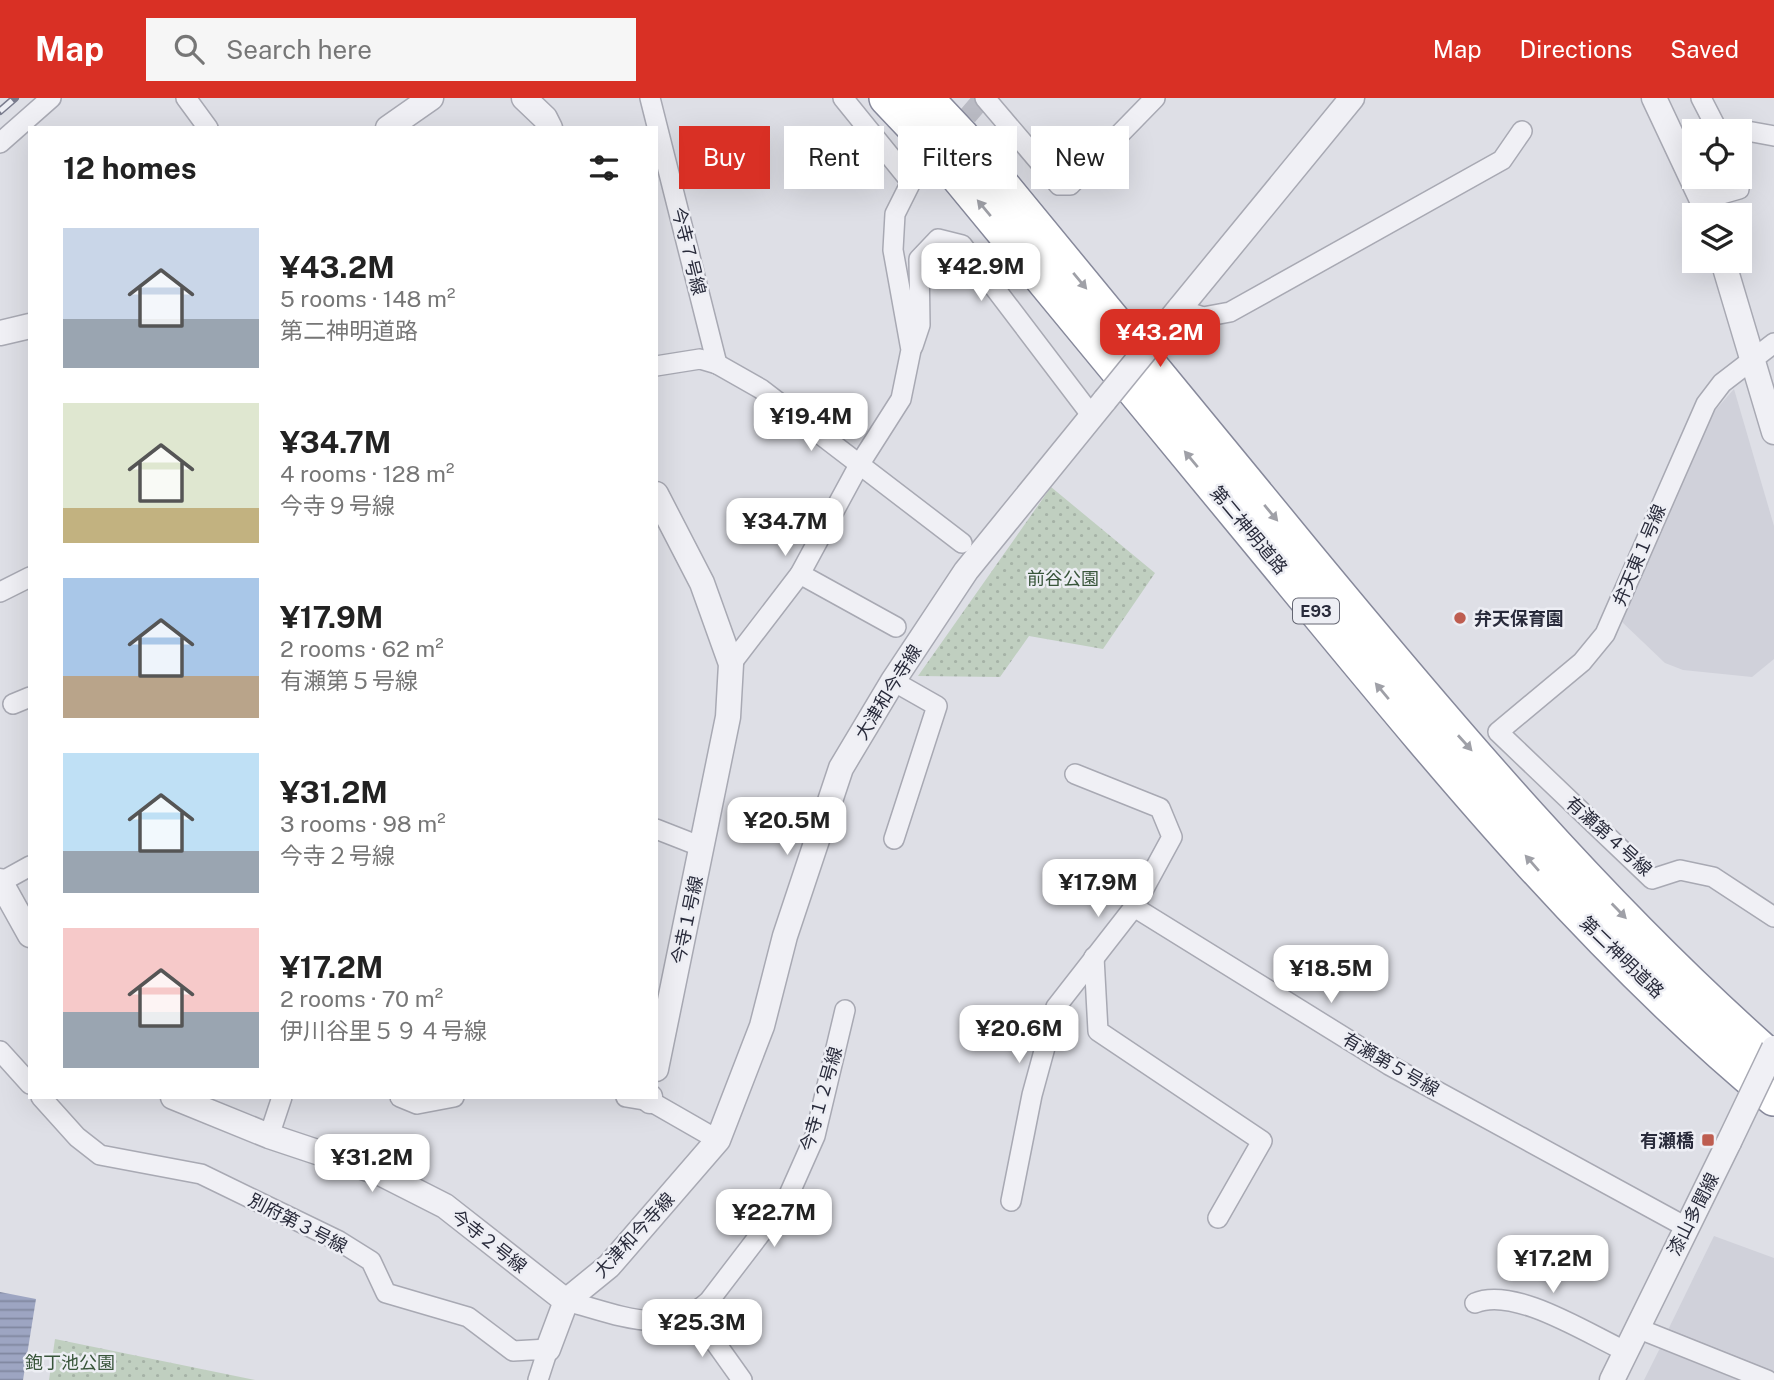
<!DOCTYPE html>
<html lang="en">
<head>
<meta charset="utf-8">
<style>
  :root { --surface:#fff; --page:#f6f6f6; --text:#222; --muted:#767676; --accent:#d93025 }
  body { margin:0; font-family:"Public Sans","Noto Sans JP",sans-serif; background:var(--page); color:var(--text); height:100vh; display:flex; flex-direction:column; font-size:26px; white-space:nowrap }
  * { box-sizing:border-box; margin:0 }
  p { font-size:23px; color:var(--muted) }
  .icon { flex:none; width:38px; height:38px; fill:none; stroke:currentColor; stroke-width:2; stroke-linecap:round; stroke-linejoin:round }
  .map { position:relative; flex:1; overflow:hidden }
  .details { position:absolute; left:28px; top:28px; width:630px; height:973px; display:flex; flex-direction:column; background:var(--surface); border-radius:0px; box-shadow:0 7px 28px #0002 }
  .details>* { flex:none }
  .banner { position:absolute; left:679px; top:28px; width:665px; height:63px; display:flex; gap:14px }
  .tools { position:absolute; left:1682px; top:21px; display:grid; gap:14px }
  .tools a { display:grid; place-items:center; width:70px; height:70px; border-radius:0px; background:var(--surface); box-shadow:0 7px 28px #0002; font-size:35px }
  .price { position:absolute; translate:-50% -60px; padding:0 16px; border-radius:14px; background:#fff; color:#222; font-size:23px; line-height:46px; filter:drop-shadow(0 2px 4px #0008) }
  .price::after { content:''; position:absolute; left:50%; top:42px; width:21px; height:16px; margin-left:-10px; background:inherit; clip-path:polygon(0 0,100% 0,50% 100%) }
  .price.active { background:var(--accent); color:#fff }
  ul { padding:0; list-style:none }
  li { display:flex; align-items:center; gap:21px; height:175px; padding:0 35px }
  li span { display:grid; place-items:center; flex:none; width:196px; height:140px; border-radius:0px; color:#555 }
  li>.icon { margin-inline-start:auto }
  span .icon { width:84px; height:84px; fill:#fffc; stroke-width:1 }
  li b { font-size:30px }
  h2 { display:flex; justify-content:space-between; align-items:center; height:84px; padding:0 35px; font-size:30px }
  .pill { padding:0 24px; border-radius:0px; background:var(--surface); box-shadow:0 7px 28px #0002; font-size:24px; line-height:63px }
  .pill.active { background:var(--accent); color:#fff }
  header { display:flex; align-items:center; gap:42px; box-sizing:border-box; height:98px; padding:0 35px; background:var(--accent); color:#fff }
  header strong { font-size:33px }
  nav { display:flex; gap:38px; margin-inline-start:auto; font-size:24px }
  .search { width:490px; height:63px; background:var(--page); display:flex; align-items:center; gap:18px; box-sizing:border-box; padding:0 24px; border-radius:0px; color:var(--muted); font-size:26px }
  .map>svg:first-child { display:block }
  .built { fill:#d0d1da }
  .park { fill:url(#park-dots) }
  .water { fill:url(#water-rules) }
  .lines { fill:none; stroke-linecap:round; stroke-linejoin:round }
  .minor-tunnel { stroke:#babbc4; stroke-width:19; stroke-dasharray:19 10; stroke-linecap:butt }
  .minor-casing { stroke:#a8a9b3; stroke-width:22 }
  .tertiary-casing { stroke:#a8a9b3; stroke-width:27 }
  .motorway-casing { stroke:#87899b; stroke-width:38 }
  .minor { stroke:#f0f0f5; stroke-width:19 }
  .tertiary { stroke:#f0f0f5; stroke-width:24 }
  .motorway { stroke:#fff; stroke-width:35 }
  .rail-casing { stroke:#797b8d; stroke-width:8 }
  .rail { stroke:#edeef4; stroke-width:5; stroke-dasharray:16; stroke-linecap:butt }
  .tertiary-bridge-casing { stroke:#a8a9b3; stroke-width:27; stroke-linecap:butt }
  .tertiary-bridge { stroke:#f0f0f5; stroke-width:24 }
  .oneway { fill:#9fa0a7 }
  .poi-dot { fill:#be5d50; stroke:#edeef4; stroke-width:2.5 }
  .labels { text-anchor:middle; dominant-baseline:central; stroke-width:5; stroke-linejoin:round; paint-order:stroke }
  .shield { fill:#edeef4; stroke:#646672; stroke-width:2 }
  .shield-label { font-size:16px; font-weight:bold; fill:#292b3b }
  .street-label { font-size:18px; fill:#292b3b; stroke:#edeef4 }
  .park-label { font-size:18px; fill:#38553a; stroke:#edeef4 }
  .poi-label { font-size:18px; font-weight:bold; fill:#292b3b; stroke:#edeef4; text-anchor:start }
</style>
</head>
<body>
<header>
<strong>Map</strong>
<div class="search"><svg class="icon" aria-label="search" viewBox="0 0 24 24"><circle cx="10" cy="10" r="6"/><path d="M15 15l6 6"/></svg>Search here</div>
<nav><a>Map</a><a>Directions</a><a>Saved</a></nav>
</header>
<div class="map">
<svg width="1774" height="1282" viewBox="0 0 1774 1282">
  <defs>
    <pattern id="park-dots" width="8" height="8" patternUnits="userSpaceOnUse" patternTransform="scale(1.75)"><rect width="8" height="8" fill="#c0cfc0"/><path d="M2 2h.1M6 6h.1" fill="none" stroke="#a5b2a6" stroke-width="1.8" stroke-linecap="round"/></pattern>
    <pattern id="water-rules" width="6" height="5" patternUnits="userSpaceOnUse" patternTransform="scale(1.75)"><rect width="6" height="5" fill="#9da5c2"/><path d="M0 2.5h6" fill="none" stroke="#80879f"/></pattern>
  </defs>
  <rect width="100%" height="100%" fill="#dedfe6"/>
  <!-- built -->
  <g class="built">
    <polygon points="1734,291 1774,428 1774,561 1752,579 1683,572 1665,565 1621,523 1712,316"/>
    <polygon points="1714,1138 1774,1160 1774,1278 1666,1236"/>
    <polygon points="1661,1248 1747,1282 1644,1282"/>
  </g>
  <!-- park -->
  <g class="park">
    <polygon points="1051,389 1155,475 1103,551 1029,538 1000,579 918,578"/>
    <polygon points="55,1241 255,1282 49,1282"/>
  </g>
  <!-- water -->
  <polygon class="water" points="0,1194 36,1201 23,1282 0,1282"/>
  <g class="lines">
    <!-- minor-tunnel -->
    <polyline class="minor-tunnel" points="911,84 983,0"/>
    <defs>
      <g id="minor">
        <polyline points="186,0 208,30"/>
        <polyline points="650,0 717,266"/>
        <polyline points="985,0 1059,87 1070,87 1155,0"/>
        <polyline points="1701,0 1718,33"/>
        <polyline points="1740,35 1747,33 1774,38"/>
        <polyline points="0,45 51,0"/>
        <polyline points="1704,101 1739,91 1740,76"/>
        <polyline points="1179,211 1203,219 1230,214 1502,62 1522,33"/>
        <polyline points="1774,245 1722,285 1706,306 1605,536 1582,564 1498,634 1652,781 1680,772 1713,779 1774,819"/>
        <polyline points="913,248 920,227 919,161 938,141 962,147 1092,318"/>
        <polyline points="656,268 700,261 717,266 761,291 962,445"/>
        <polyline points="800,476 896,529"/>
        <polyline points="0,494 30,479"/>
        <polyline points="731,566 800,476 859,367 901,301 911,252 893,152 895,116 911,84 843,0"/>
        <polyline points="893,583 937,608 894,741"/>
        <polyline points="13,606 30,599"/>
        <polyline points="1075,676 1160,710 1172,739 1134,809 1389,967 1686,1129"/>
        <polyline points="656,731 702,749"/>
        <polyline points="1,784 30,768"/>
        <polyline points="1094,859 1098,933 1262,1043 1218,1120"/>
        <polyline points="0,953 30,986"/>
        <polyline points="41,999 77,1039 100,1057 201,1076 339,1143 371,1163 386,1195 468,1219 513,1253 548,1251 538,1282"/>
        <polyline points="400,999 417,1006 454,999"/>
        <polyline points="626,999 650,1003 718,1042"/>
        <polyline points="269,1038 282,999"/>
        <polyline points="1011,1103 1032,997 1056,909 1134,809"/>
        <path d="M566,1203C614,1215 668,1241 709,1203L787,1101L815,1038L845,912"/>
        <path d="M1475,1205C1514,1188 1588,1236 1625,1253"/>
        <polyline points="695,1216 742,1282"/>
        <polyline points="1637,1230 1767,1282"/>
      </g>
      <g id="tertiary">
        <polyline points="524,0 545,20 550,30"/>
        <polyline points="1654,0 1709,117"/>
        <polyline points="388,30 431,0"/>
        <polyline points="1723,163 1774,334"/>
        <polyline points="1179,211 1352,0"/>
        <polyline points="0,235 30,228"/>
        <polyline points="656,396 702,485 731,566 728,619 656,971"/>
        <polyline points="0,783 30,837"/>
        <polyline points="173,999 269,1038 380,1075 445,1108 566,1203"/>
        <polyline points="650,1003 650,999"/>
        <polyline points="548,1251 566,1203 609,1168 718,1042 762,928 785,838 841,670 893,583 966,473 1105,302"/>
        <polyline points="1612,1282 1729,1044"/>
      </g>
      <g id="motorway">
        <path d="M887,0L940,56C1065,208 1190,359 1315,511C1457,683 1601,857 1774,1000"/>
        <path d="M925,0L961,38C1075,177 1189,316 1303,454C1450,632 1601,811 1774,963"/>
      </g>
    </defs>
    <!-- minor casing -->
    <use href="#minor" class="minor-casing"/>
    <!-- tertiary casing -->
    <use href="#tertiary" class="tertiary-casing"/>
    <!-- motorway casing -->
    <use href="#motorway" class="motorway-casing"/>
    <!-- minor -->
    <use href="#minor" class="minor"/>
    <!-- tertiary -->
    <use href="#tertiary" class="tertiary"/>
    <!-- motorway -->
    <use href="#motorway" class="motorway"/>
    <defs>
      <polyline id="rail" points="0,13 15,0"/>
    </defs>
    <!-- rail casing -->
    <use href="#rail" class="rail-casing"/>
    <!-- rail -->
    <use href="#rail" class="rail"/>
    <defs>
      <g id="tertiary-bridge">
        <polyline points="1105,302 1179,211"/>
        <polyline points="1729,1044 1774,950"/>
      </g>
    </defs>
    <!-- tertiary-bridge casing -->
    <use href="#tertiary-bridge" class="tertiary-bridge-casing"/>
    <!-- tertiary-bridge -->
    <use href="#tertiary-bridge" class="tertiary-bridge"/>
  </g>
  <!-- one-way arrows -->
  <defs><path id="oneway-solid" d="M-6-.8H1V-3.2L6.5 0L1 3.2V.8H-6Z" transform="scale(1.75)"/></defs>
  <g class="oneway">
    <use href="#oneway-solid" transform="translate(984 110) rotate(-130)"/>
    <use href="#oneway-solid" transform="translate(1080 183) rotate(50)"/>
    <use href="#oneway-solid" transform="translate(1191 361) rotate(-130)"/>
    <use href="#oneway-solid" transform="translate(1271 415) rotate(50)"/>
    <use href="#oneway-solid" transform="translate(1382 593) rotate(-130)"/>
    <use href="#oneway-solid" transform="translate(1465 645) rotate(48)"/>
    <use href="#oneway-solid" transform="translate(1532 765) rotate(-131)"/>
    <use href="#oneway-solid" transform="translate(1619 813) rotate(46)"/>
  </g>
  <!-- markers -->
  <g class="poi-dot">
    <circle cx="1460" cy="520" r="7"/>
    <rect x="1701" y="1035" width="14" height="14" rx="3.5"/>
  </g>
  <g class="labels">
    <!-- shield labels -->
    <rect class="shield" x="1293" y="500.5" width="46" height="25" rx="5"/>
    <g class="shield-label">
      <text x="1316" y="513">E93</text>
    </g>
    <!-- street labels -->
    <g class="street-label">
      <text transform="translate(689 153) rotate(76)">今寺７号線</text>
      <text transform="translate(1249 432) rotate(50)">第二神明道路</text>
      <text transform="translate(1639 457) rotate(-67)">弁天東１号線</text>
      <text transform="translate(888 594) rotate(-58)">大津和今寺線</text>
      <text transform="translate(1609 738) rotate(42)">有瀬第４号線</text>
      <text transform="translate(687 822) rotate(-78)">今寺１号線</text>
      <text transform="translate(1622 859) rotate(44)">第二神明道路</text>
      <text transform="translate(1391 966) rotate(30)">有瀬第５号線</text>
      <text transform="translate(821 1001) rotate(-74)">今寺１２号線</text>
      <text transform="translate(1693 1116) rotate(-63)">漆山多聞線</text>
      <text transform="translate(298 1125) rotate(27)">別府第３号線</text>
      <text transform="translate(634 1137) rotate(-47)">大津和今寺線</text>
      <text transform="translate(489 1143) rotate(38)">今寺２号線</text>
    </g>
    <!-- park labels -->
    <g class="park-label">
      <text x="1063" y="480">前谷公園</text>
      <text x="70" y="1264">鉋丁池公園</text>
    </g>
    <!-- poi labels -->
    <g class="poi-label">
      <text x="1474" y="520">弁天保育園</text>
      <text x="1694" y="1042" text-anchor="end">有瀬橋</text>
    </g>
  </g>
</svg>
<div class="tools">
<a><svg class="icon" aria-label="locate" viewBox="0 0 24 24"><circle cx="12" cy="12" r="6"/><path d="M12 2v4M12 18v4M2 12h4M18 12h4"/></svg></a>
<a><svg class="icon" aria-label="layers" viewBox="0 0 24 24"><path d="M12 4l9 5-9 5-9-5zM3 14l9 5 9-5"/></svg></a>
</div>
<b class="price" style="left:981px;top:205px">¥42.9M</b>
<b class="price active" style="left:1160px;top:271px">¥43.2M</b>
<b class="price" style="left:811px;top:355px">¥19.4M</b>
<b class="price" style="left:785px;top:460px">¥34.7M</b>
<b class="price" style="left:787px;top:759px">¥20.5M</b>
<b class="price" style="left:1098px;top:821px">¥17.9M</b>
<b class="price" style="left:1331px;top:907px">¥18.5M</b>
<b class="price" style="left:1019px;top:967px">¥20.6M</b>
<b class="price" style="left:372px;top:1096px">¥31.2M</b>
<b class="price" style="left:774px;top:1151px">¥22.7M</b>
<b class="price" style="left:1553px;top:1197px">¥17.2M</b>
<b class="price" style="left:702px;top:1261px">¥25.3M</b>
<div class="banner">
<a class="pill active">Buy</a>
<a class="pill">Rent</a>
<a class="pill">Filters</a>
<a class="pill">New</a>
</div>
<section class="details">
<h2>12 homes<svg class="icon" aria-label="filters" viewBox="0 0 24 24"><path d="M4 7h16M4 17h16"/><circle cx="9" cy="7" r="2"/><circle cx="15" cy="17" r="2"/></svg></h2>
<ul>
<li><span style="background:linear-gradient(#c9d6e8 65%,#9aa5b1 0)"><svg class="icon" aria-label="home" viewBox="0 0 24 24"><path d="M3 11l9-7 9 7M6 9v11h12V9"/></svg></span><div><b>¥43.2M</b><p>5 rooms · 148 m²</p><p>第二神明道路</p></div></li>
<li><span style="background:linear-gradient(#dfe7d0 75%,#c2b280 0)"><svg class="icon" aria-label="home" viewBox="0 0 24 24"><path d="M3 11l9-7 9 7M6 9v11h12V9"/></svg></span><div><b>¥34.7M</b><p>4 rooms · 128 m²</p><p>今寺９号線</p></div></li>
<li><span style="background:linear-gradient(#a9c7e8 70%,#b9a48a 0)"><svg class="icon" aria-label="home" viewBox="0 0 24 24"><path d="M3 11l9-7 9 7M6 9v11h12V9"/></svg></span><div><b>¥17.9M</b><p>2 rooms · 62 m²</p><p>有瀬第５号線</p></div></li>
<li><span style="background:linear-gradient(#bfe0f5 70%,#9aa5b1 0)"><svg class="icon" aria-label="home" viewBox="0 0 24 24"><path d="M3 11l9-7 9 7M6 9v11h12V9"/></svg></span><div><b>¥31.2M</b><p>3 rooms · 98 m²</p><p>今寺２号線</p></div></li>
<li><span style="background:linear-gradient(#f6c9c9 60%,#9aa5b1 0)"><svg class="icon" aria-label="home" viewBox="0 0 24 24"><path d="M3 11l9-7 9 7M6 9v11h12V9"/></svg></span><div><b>¥17.2M</b><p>2 rooms · 70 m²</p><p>伊川谷里５９４号線</p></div></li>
</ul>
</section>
</div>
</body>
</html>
